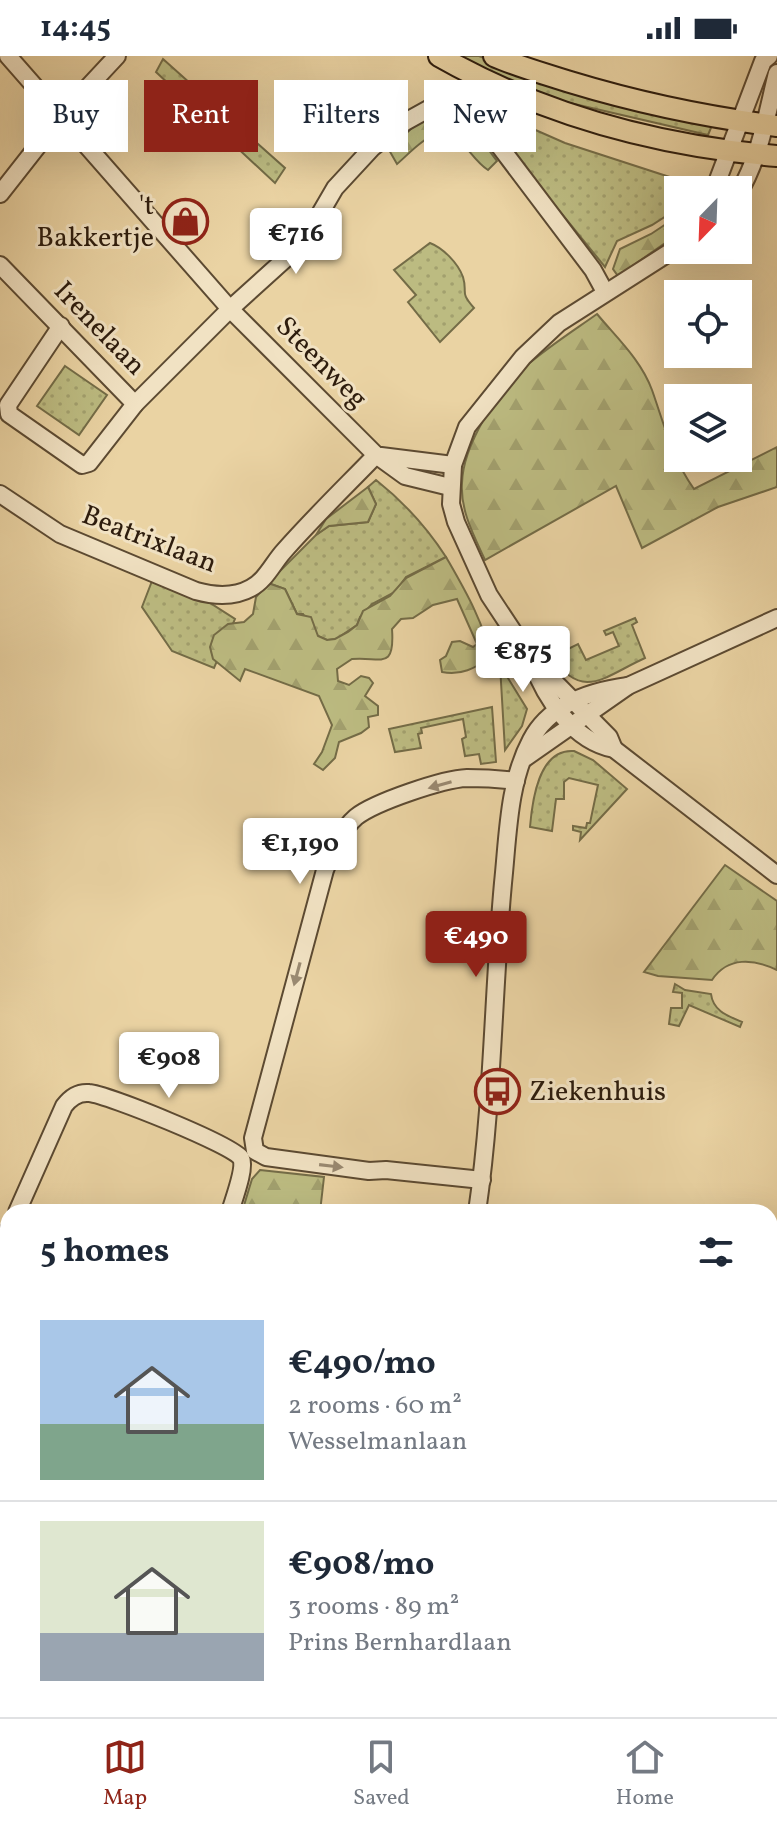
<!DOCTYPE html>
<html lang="en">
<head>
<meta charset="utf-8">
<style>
  :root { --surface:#fff; --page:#f6f6f7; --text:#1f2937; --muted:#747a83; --line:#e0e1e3; --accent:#8f2418 }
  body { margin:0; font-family:Vollkorn,serif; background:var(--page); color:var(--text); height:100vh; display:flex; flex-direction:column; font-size:30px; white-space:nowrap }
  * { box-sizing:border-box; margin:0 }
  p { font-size:26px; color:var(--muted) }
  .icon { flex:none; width:44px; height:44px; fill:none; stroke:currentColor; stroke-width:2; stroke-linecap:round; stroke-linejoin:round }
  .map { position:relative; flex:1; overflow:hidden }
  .sheet { position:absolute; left:0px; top:1148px; width:778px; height:514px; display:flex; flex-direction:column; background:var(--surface); border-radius:24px 24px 0 0; box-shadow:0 8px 32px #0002 }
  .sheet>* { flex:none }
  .banner { position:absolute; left:24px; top:24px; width:730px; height:72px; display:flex; gap:16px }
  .needle { width:52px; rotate:203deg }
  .buttons { position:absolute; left:664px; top:120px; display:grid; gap:16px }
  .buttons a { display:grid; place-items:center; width:88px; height:88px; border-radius:0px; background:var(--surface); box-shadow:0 8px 32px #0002; font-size:40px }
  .price { position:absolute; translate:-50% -68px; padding:0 18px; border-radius:8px; background:#fff; color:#222; font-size:26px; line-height:52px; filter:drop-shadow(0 2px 4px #0008) }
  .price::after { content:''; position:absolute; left:50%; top:48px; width:24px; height:18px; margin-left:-12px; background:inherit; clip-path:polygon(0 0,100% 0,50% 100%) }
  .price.active { background:var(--accent); color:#fff }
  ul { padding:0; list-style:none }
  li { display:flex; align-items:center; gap:24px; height:200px; padding:0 40px }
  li+li { border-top:2px solid var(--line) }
  li span { display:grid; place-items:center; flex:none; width:224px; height:160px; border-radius:0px; color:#555 }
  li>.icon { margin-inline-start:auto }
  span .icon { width:96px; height:96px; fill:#fffc; stroke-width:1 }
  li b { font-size:34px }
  h2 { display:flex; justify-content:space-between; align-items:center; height:96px; padding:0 40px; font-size:34px }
  .pill { padding:0 28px; border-radius:0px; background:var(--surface); box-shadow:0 8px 32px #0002; font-size:28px; line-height:72px }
  .pill.active { background:var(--accent); color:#fff }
  .status { display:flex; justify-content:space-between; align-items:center; height:56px; padding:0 40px; background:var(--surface); direction:ltr }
  .status svg { height:22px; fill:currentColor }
  .menu { display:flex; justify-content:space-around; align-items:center; height:112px; border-top:2px solid var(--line); background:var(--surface); font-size:22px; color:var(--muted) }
  .menu a { display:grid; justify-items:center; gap:4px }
  .menu .active { color:var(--accent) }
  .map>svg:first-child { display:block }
  .grass { fill:url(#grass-dots); stroke:#746c47; stroke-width:2 }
  .forest { fill:url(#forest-firs); stroke:#746c47; stroke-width:2 }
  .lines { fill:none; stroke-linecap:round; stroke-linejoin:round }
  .minor-casing { stroke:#5c4a32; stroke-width:20 }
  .major-casing { stroke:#2d1c0d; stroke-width:24 }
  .minor { stroke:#f1e2c3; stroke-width:16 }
  .major { stroke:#ead3a3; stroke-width:20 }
  .oneway { fill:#998971 }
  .labels { text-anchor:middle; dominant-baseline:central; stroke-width:6; stroke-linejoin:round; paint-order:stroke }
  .poi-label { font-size:28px; fill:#2d1c0d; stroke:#f1e2c3; text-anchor:end }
  .street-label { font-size:28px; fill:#2d1c0d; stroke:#f1e2c3 }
</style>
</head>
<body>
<div class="status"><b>14:45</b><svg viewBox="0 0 49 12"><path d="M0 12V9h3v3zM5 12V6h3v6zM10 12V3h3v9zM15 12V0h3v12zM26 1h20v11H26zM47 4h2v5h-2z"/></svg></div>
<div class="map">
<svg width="777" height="1661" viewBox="0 0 777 1661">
  <defs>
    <pattern id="grass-dots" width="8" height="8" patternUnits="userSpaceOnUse" patternTransform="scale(2)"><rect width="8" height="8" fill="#bcbb81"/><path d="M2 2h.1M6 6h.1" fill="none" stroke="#a2a06e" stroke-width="1.8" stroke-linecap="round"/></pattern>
    <pattern id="forest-firs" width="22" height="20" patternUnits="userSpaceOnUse" patternTransform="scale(2)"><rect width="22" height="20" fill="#bcbb81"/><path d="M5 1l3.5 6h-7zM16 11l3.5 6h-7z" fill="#a2a06e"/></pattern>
  </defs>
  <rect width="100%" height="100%" fill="#ead3a3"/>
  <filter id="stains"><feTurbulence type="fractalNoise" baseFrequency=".0025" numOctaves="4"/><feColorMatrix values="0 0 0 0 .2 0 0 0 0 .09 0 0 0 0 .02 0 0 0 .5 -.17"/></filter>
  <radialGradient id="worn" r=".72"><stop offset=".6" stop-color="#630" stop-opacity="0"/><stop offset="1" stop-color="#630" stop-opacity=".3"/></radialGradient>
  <!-- grass -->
  <g class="grass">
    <polygon points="456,0 479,0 525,18 713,67 708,79 540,40"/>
    <polygon points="163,3 285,112 275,127 156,16"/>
    <polygon points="474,47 565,87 688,127 686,134 678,134 677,153 652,169 617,185 605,211 545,137 537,134 538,127 473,51"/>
    <path d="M430,187C443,192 458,207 463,221C468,238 459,235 474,252L440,286L408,246L416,239L394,214Z"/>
    <polygon points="65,310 107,339 79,379 37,350"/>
    <path d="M376,424C405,447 426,470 446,501L406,521L395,536L372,548L360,561L357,569L336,583L327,584L318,580L303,558H297L285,533L268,527L316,479L329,470L368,466L376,448L368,431Z"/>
    <polygon points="152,525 210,547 235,563 214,612 172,595 142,551"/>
    <path d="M635,562L637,566L632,569L645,602C605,620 583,646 552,601L578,588L586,604L619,590L613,576L606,579L604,575Z"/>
    <polygon points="500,609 527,653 522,670 505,694"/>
    <polygon points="492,651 496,706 481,708 479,698 465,700 462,683 466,681 463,663 421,672 422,677 418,678 421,692 395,696 389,673"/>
    <path d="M574,695L593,704L627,733L580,784L581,776L573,774V770L586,772L587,767H590L598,729L569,722L564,726V743H556L552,775L530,771C532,747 538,692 574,695Z"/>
    <path d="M675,928L685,934L711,938C713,955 728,960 742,966L740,971L689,949L679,970L669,968L671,952H682V937L673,936Z"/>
    <polygon points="369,1654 639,1654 647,1658 650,1654 678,1654 706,1661 367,1661"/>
  </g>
  <!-- forest -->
  <g class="forest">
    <path d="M441,56C468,58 482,86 497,105L488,114C477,107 470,95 461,86C437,63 416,92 397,108L389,94L415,69Z"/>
    <polygon points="678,160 678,178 618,220 613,213 620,193 651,178"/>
    <path d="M597,258C617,282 641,304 652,334C664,368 673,404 694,433L777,391V431L718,451L642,492L616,430L485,504C474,480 460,454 462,427C463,389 498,334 526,310C548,291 573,275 597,258Z"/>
    <polygon points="368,431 376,448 368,466 329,470 316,479 326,463"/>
    <path d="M446,501C462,529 486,569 490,602C475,612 461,620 442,616L440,604L446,600L452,586L460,585L473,591L477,588L457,543L433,549L413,562L401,563L392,573C395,616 380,600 352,603L337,613L338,625L349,629L361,620L369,622L373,627L365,640L378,650V659L368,661L369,671L361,677L339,686L335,702L323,714L314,708L322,696L332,669L319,640L245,613L240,625L213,603L210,591L214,579L228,568L244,566L253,558L256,541L268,527L285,533L297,558L311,561L318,580L327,584L335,583L348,576L357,569L363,555L390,540L406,522Z"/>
    <path d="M725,809L777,845V914C754,903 728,900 712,924L658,920L644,916Z"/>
    <polygon points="260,1114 324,1121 320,1156 242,1156 252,1123"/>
  </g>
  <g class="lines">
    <defs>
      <g id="minor">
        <polyline points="8,0 230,253 376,399 405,420 450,431"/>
        <polyline points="714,134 763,5 769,0"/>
        <polyline points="0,138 62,59 117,0"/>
        <path d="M738,138C760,102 767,57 777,17"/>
        <polyline points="0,209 135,348"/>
        <polyline points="61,270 8,349 9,358 82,409 89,407 135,348 230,253 303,187 335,132 372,92 405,66 432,51 450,48 479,63 593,214 605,236"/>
        <polyline points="381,400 453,409"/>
        <path d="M0,438L60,478L196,535C214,540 233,542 251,532C266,524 273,507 284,495C313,462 345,431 376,399"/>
        <path d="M532,606C545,642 573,685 614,693L777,819"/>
        <polyline points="614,693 609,681 530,601 489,539 456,466 451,448 453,409 467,371 523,301 559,267 678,191"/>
        <polyline points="525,702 628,630 777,562"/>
        <path d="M482,1124L386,1114L369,1115L266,1101L255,1095L253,1082L325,814C333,795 340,775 356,761C375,746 443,723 467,722C483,722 500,723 516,725"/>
        <path d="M17,1156L64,1050C70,1042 78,1036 89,1037C106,1038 235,1090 241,1102C246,1112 233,1145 230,1156"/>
        <path d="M477,1156C493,1047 493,936 503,827C508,780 508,727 531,684C550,648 590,635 628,630"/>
        <polyline points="0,1193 8,1175"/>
        <polyline points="16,1661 20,1654"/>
        <polyline points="345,1661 349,1654"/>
      </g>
      <g id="major">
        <path d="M439,0C543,59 658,90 777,100"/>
        <path d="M494,0C519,11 545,18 570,26C639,47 706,61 777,70"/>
        <polyline points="0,1351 8,1355"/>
        <polyline points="770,1651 777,1651"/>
      </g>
    </defs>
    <!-- minor casing -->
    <use href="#minor" class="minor-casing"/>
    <!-- major casing -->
    <use href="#major" class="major-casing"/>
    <!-- minor -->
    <use href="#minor" class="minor"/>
    <!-- major -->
    <use href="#major" class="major"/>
  </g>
  <!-- one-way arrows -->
  <defs><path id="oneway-solid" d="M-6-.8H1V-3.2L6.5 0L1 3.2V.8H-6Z" transform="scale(2)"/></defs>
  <g class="oneway">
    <use href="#oneway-solid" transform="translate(440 729) rotate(164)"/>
    <use href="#oneway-solid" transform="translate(297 918) rotate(105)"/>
    <use href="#oneway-solid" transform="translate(331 1110) rotate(7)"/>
  </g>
  <!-- icons -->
  <defs>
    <symbol id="shop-ring" viewBox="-11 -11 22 22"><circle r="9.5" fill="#f1e2c3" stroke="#8f2418" stroke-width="1.5"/><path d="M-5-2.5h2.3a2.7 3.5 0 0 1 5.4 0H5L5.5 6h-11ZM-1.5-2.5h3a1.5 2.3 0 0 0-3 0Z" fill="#8f2418"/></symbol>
    <symbol id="bus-ring" viewBox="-11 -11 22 22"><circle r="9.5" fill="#f1e2c3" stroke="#8f2418" stroke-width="1.5"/><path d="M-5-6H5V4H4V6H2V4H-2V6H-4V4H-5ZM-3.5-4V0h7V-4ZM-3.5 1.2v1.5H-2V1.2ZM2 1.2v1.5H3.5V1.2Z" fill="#8f2418"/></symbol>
  </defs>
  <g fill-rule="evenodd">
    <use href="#shop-ring" x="160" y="140" width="51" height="51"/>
    <use href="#bus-ring" x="472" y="1010" width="51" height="51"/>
  </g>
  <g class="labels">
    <!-- poi labels -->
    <g class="poi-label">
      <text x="154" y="150">'t<tspan x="154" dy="32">Bakkertje</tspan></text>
      <text x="529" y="1036" text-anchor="start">Ziekenhuis</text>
    </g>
    <!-- street labels -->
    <g class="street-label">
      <text transform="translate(99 273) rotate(46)">Irenelaan</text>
      <text transform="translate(321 307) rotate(45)">Steenweg</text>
      <text transform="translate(149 484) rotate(21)">Beatrixlaan</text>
    </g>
  </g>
  <rect width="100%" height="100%" filter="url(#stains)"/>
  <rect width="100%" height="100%" fill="url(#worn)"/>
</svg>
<div class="buttons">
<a><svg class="needle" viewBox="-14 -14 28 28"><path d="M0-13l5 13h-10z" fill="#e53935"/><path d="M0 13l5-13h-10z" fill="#747a83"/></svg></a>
<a><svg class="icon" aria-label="locate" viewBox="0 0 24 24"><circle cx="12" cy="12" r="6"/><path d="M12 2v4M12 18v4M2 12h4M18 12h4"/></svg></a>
<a><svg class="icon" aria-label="layers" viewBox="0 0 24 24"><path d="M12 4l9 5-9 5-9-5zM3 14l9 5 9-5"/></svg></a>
</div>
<b class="price" style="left:296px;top:220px">€716</b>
<b class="price" style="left:523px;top:638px">€875</b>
<b class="price" style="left:300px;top:830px">€1,190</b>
<b class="price active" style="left:476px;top:923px">€490</b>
<b class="price" style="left:169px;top:1044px">€908</b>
<div class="banner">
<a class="pill">Buy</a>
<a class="pill active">Rent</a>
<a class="pill">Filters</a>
<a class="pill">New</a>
</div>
<section class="sheet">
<h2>5 homes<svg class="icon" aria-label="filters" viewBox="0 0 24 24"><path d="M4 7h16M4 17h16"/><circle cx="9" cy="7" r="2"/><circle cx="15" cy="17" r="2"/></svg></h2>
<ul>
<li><span style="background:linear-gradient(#a9c7e8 65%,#7fa58c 0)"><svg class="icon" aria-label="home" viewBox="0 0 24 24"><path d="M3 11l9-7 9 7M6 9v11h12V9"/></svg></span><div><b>€490/mo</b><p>2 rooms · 60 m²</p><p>Wesselmanlaan</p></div></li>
<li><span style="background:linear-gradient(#dfe7d0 70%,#9aa5b1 0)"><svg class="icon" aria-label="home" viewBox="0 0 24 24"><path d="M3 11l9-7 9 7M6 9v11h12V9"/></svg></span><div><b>€908/mo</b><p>3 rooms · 89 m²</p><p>Prins Bernhardlaan</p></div></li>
</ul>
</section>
</div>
<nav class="menu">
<a class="active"><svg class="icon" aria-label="map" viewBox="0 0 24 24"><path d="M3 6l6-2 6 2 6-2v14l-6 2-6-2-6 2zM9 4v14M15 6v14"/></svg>Map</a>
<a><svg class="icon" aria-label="saved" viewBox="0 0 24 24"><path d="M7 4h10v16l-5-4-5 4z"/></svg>Saved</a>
<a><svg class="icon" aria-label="home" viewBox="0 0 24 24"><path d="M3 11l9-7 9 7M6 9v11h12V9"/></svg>Home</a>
</nav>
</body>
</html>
